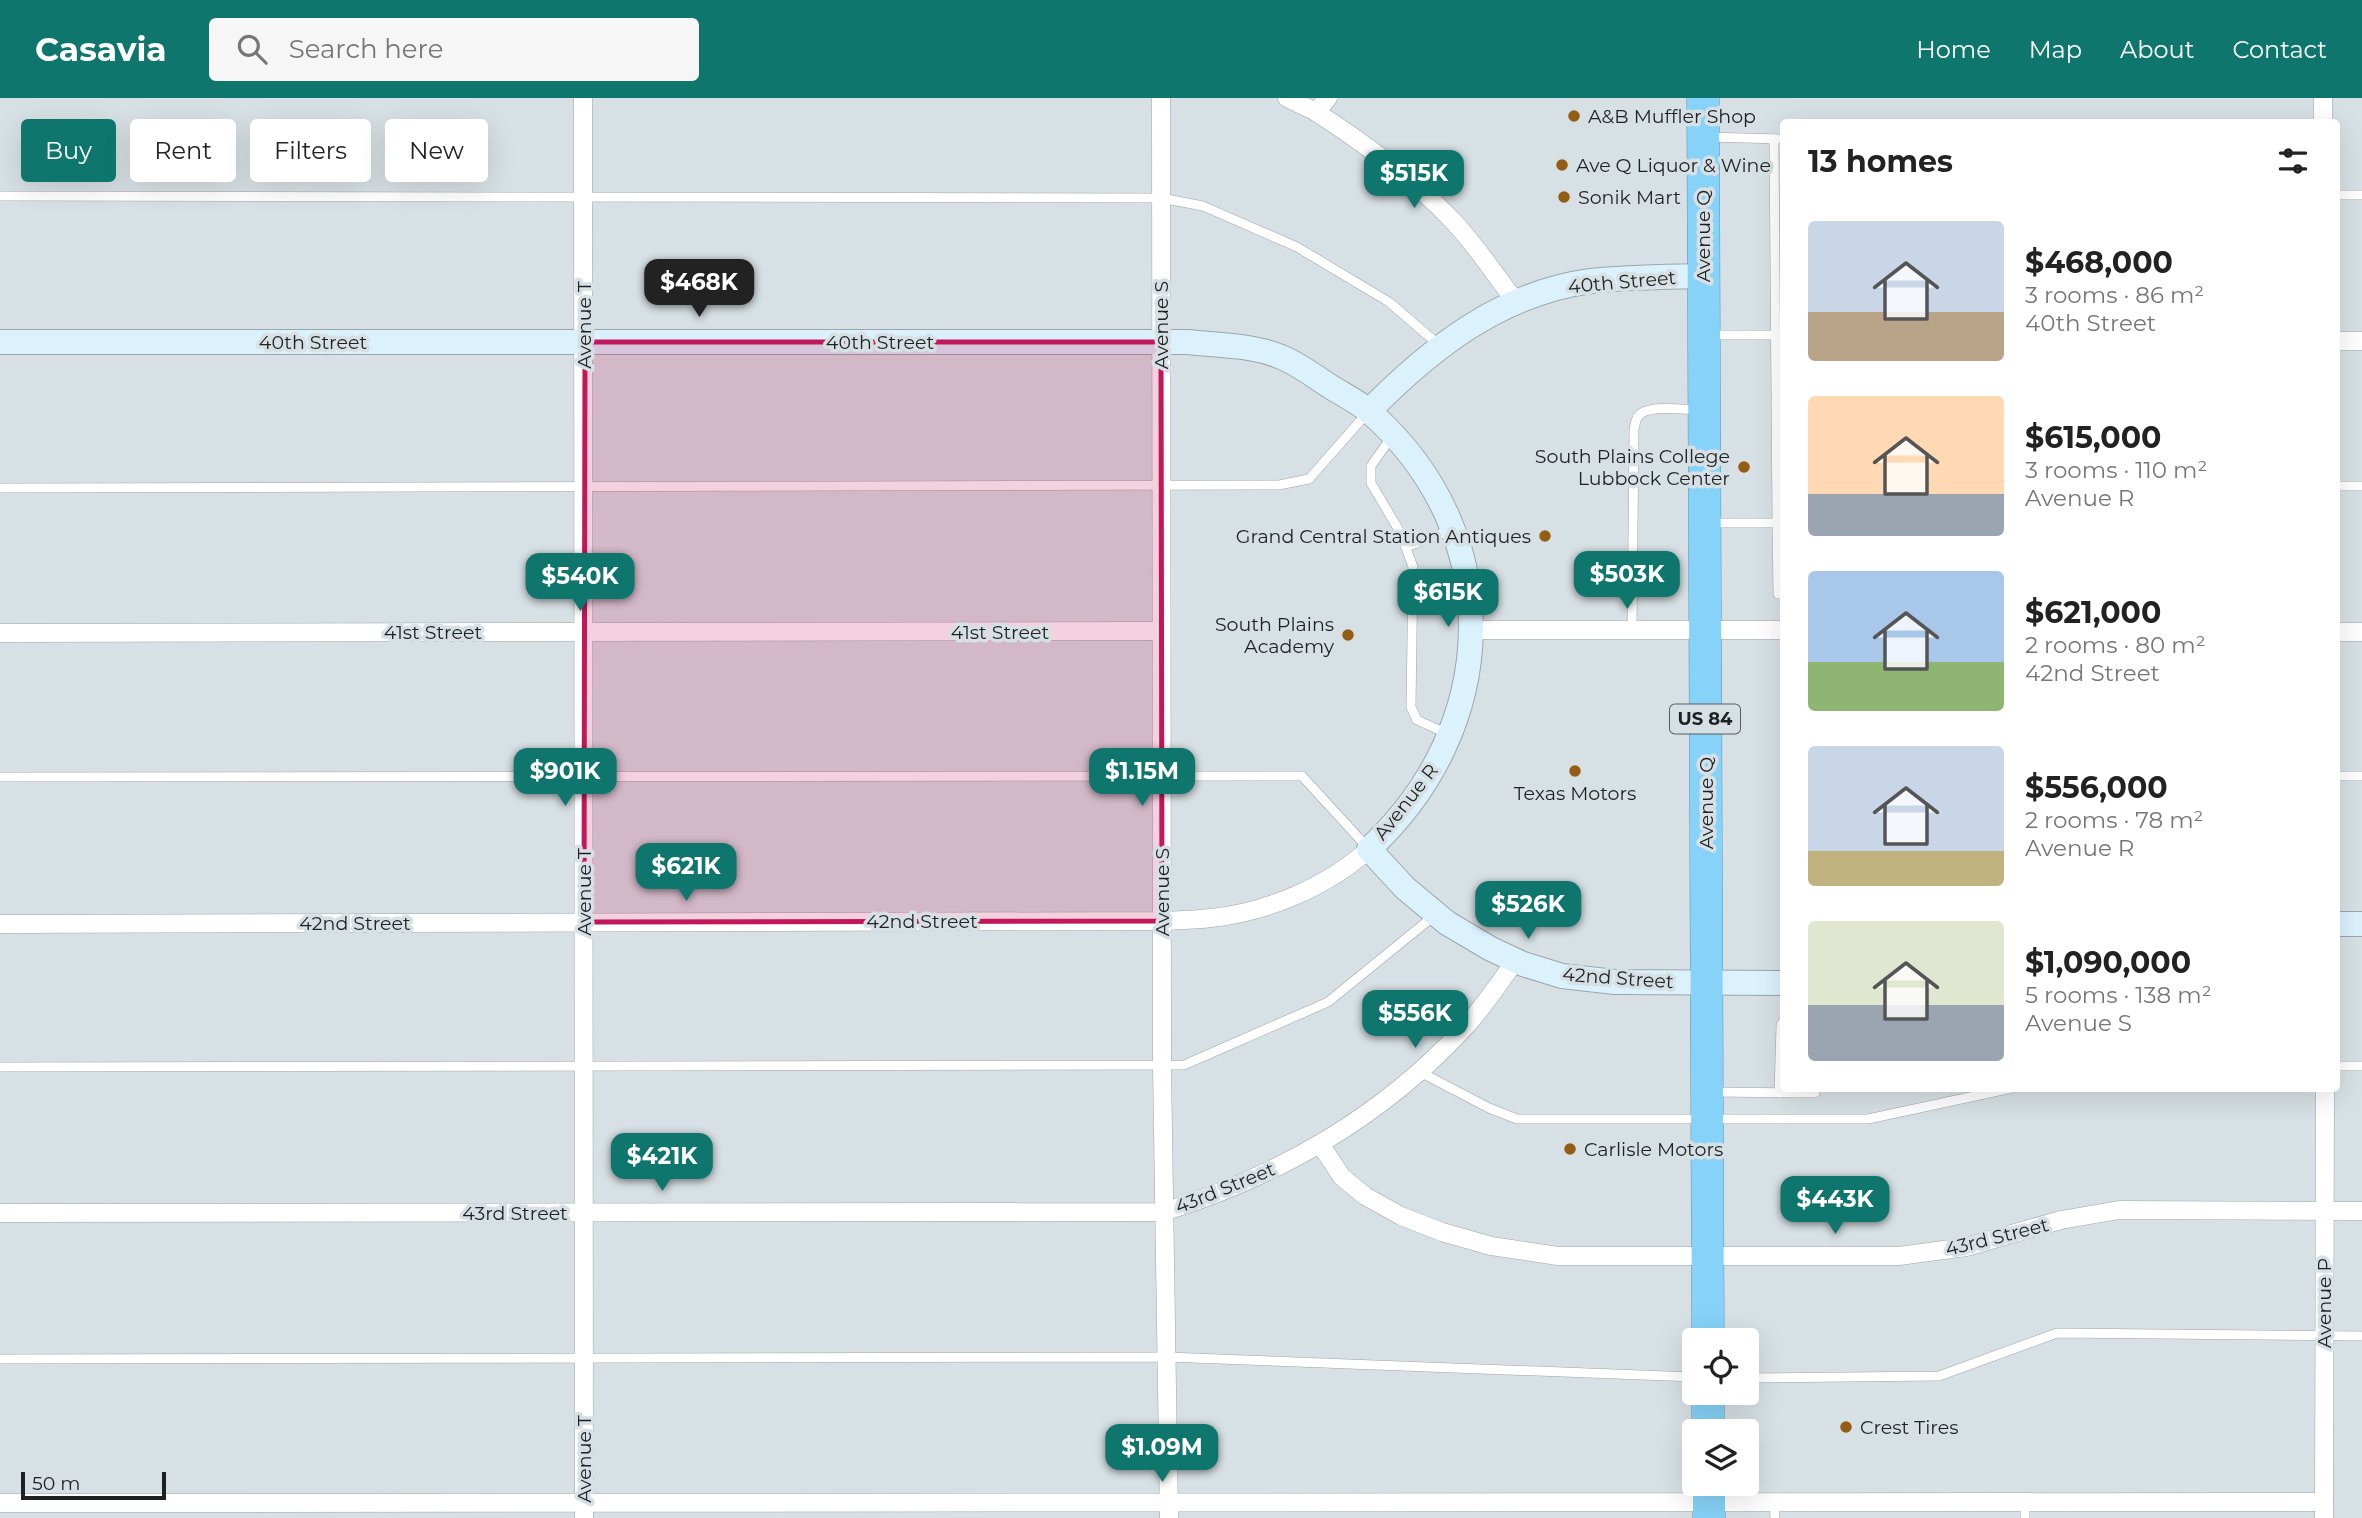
<!DOCTYPE html>
<html lang="en">
<head>
<meta charset="utf-8">
<style>
  :root { --surface:#fff; --page:#f6f6f6; --text:#222; --muted:#767676; --accent:#0f766e }
  body { margin:0; font-family:Montserrat,sans-serif; background:var(--page); color:var(--text); height:100vh; display:flex; flex-direction:column; font-size:26px; white-space:nowrap }
  * { box-sizing:border-box; margin:0 }
  p { font-size:23px; color:var(--muted) }
  .icon { flex:none; width:38px; height:38px; fill:none; stroke:currentColor; stroke-width:2; stroke-linecap:round; stroke-linejoin:round }
  .map { position:relative; flex:1; overflow:hidden }
  .sheet { position:absolute; left:1780px; top:21px; width:560px; height:973px; display:flex; flex-direction:column; background:var(--surface); border-radius:7px; box-shadow:0 7px 28px #0002 }
  .sheet>* { flex:none }
  .guide { position:absolute; left:21px; top:21px; width:665px; height:63px; display:flex; gap:14px }
  .buttons { position:absolute; left:1682px; top:1230px; display:grid; gap:14px }
  .buttons a { display:grid; place-items:center; width:77px; height:77px; border-radius:7px; background:var(--surface); box-shadow:0 7px 28px #0002; font-size:35px }
  .scale { position:absolute; left:21px; bottom:18px; width:145px; box-sizing:border-box; padding-left:7px; border:4px solid #1e2123; border-top:0; font-size:19px; line-height:24px; white-space:nowrap; color:#1e2123; -webkit-text-stroke:5px #d7e0e4; paint-order:stroke }
  .price { position:absolute; translate:-50% -60px; padding:0 16px; border-radius:14px; background:var(--accent); color:#fff; font-size:23px; line-height:46px; filter:drop-shadow(0 2px 4px #0008) }
  .price::after { content:''; position:absolute; left:50%; top:42px; width:21px; height:16px; margin-left:-10px; background:inherit; clip-path:polygon(0 0,100% 0,50% 100%) }
  .price.on { background:#222; color:#fff }
  ul { padding:0; list-style:none }
  li { display:flex; align-items:center; gap:21px; height:175px; padding:0 28px }
  li span { display:grid; place-items:center; flex:none; width:196px; height:140px; border-radius:7px; color:#555 }
  li>.icon { margin-inline-start:auto }
  span .icon { width:84px; height:84px; fill:#fffc; stroke-width:1 }
  li b { font-size:30px }
  h2 { display:flex; justify-content:space-between; align-items:center; height:84px; padding:0 28px; font-size:30px }
  .tag { padding:0 24px; border-radius:7px; background:var(--surface); box-shadow:0 7px 28px #0002; font-size:24px; line-height:63px }
  .tag.on { background:var(--accent); color:#fff }
  header { display:flex; align-items:center; gap:42px; box-sizing:border-box; height:98px; padding:0 35px; background:var(--accent); color:#fff }
  header strong { font-size:33px }
  nav { display:flex; gap:38px; margin-inline-start:auto; font-size:24px }
  .search { width:490px; height:63px; background:var(--page); display:flex; align-items:center; gap:18px; box-sizing:border-box; padding:0 24px; border-radius:7px; color:var(--muted); font-size:26px }
  .map>svg:first-child { display:block }
  .lines { fill:none; stroke-linecap:round; stroke-linejoin:round }
  .lane-casing { stroke:#9da5aa; stroke-width:10 }
  .street-casing { stroke:#9da5aa; stroke-width:19 }
  .secondary-casing { stroke:#9da5aa; stroke-width:26 }
  .highway-casing { stroke:#6294ad; stroke-width:33 }
  .lane { stroke:#fff; stroke-width:9 }
  .street { stroke:#fff; stroke-width:18 }
  .secondary { stroke:#dbf2fd; stroke-width:24 }
  .highway { stroke:#86d2f8; stroke-width:32 }
  .marked { fill:#c2185b; fill-opacity:0.2; stroke:#c2185b; stroke-width:5; stroke-linejoin:round }
  .poi-dot { fill:#935d14; stroke:#d7e0e4; stroke-width:2.5 }
  .labels { text-anchor:middle; dominant-baseline:central; stroke-width:7; stroke-linejoin:round; paint-order:stroke }
  .shield { fill:#d7e0e4; stroke:#565a5d; stroke-width:2 }
  .shield-label { font-size:18px; font-weight:bold; fill:#1e2123 }
  .poi-label { font-size:19px; fill:#1e2123; stroke:#d7e0e4; text-anchor:start }
  .street-label { font-size:19px; fill:#1e2123; stroke:#d7e0e4 }
</style>
</head>
<body>
<header>
<strong>Casavia</strong>
<div class="search"><svg class="icon" aria-label="search" viewBox="0 0 24 24"><circle cx="10" cy="10" r="6"/><path d="M15 15l6 6"/></svg>Search here</div>
<nav><a>Home</a><a>Map</a><a>About</a><a>Contact</a></nav>
</header>
<div class="map">
<svg width="2362" height="1420" viewBox="0 0 2362 1420">
  <rect width="100%" height="100%" fill="#d7e0e4"/>
  <g class="lines">
    <defs>
      <g id="lane">
        <polyline points="1708,39 1783,41"/>
        <polyline points="2336,97 2362,97"/>
        <polyline points="0,98 1161,100 1203,108 1297,149 1389,204 1439,247"/>
        <polyline points="1709,237 1783,237"/>
        <polyline points="1390,341 1371,368 1371,385 1400,434 1413,469 1411,609 1417,622 1448,636"/>
        <polyline points="2336,388 2362,388"/>
        <polyline points="0,390 1279,387 1309,381 1368,314"/>
        <polyline points="1708,425 1777,425 1774,41"/>
        <polyline points="1777,425 1778,496 1783,496"/>
        <polyline points="1406,449 1451,432"/>
        <path d="M1632,532L1634,332C1635,328 1635,324 1637,320C1644,305 1684,312 1699,312"/>
        <polyline points="2336,678 2362,678"/>
        <polyline points="0,679 1302,678 1367,749"/>
        <polyline points="2336,968 2362,968"/>
        <polyline points="0,969 1184,967 1328,904 1435,817"/>
        <polyline points="1420,974 1489,1010 1517,1021 1868,1021 2012,990"/>
        <polyline points="1712,994 1815,995"/>
        <polyline points="1779,995 1781,927 1783,924"/>
        <polyline points="0,1261 1166,1259 1694,1279"/>
        <polyline points="1746,1280 1939,1278 2057,1235 2362,1238"/>
        <polyline points="1774,1403 1775,1420"/>
        <polyline points="2025,1404 2025,1420"/>
      </g>
      <g id="street">
        <polyline points="583,0 584,1420"/>
        <polyline points="1161,0 1162,968 1169,1420"/>
        <polyline points="1287,0 1316,14 1328,0"/>
        <polyline points="2323,0 2323,24"/>
        <path d="M1316,14C1365,46 1412,80 1452,122C1476,147 1495,177 1516,204"/>
        <polyline points="2336,243 2362,243"/>
        <polyline points="1471,532 1783,532"/>
        <polyline points="2336,534 2362,534"/>
        <polyline points="0,535 1161,533"/>
        <path d="M0,826L1162,823C1178,822 1195,822 1211,820C1267,814 1327,789 1369,751"/>
        <polyline points="1320,1046 1342,1079 1365,1098 1401,1118 1442,1134 1491,1148 1558,1158 1899,1158 1966,1149 2061,1122 2119,1112 2362,1113"/>
        <path d="M0,1115L1163,1114C1278,1079 1383,1018 1464,930C1483,910 1499,886 1515,863"/>
        <polyline points="0,1405 2324,1404"/>
        <polyline points="2324,1420 2325,990"/>
      </g>
      <g id="secondary">
        <path d="M0,244H1187C1217,247 1253,247 1281,259C1299,266 1315,279 1331,289C1344,297 1360,305 1371,315C1508,437 1501,629 1369,751L1405,790L1447,825L1491,851L1523,866L1562,878L1615,884L1783,885"/>
        <path d="M1369,313C1431,250 1501,195 1591,183C1628,179 1666,179 1704,178"/>
        <polyline points="2336,826 2362,826"/>
      </g>
      <g id="highway">
        <polyline points="1703,0 1708,1242"/>
        <polyline points="1708,1295 1708,1334"/>
        <polyline points="1709,1386 1709,1420"/>
      </g>
    </defs>
    <!-- lane casing -->
    <use href="#lane" class="lane-casing"/>
    <!-- street casing -->
    <use href="#street" class="street-casing"/>
    <!-- secondary casing -->
    <use href="#secondary" class="secondary-casing"/>
    <!-- highway casing -->
    <use href="#highway" class="highway-casing"/>
    <!-- lane -->
    <use href="#lane" class="lane"/>
    <!-- street -->
    <use href="#street" class="street"/>
    <!-- secondary -->
    <use href="#secondary" class="secondary"/>
    <!-- highway -->
    <use href="#highway" class="highway"/>
  </g>
  <!-- marked area -->
  <path class="marked" d="M585,244H1161L1162,823L584,824Z"/>
  <!-- markers -->
  <g class="poi-dot">
    <circle cx="1574" cy="18" r="7"/>
    <circle cx="1562" cy="67" r="7"/>
    <circle cx="1564" cy="99" r="7"/>
    <circle cx="1744" cy="369" r="7"/>
    <circle cx="1545" cy="438" r="7"/>
    <circle cx="1348" cy="537" r="7"/>
    <circle cx="1575" cy="673" r="7"/>
    <circle cx="1570" cy="1051" r="7"/>
    <circle cx="1846" cy="1329" r="7"/>
  </g>
  <g class="labels">
    <!-- shield labels -->
    <rect class="shield" x="1670" y="606.5" width="70" height="29" rx="5"/>
    <g class="shield-label">
      <text x="1705" y="621">US 84</text>
    </g>
    <!-- poi labels -->
    <g class="poi-label">
      <text x="1588" y="18">A&amp;B Muffler Shop</text>
      <text x="1576" y="67">Ave Q Liquor &amp; Wine</text>
      <text x="1578" y="99">Sonik Mart</text>
      <text x="1730" y="358" text-anchor="end">South Plains College<tspan x="1730" dy="22">Lubbock Center</tspan></text>
      <text x="1531" y="438" text-anchor="end">Grand Central Station Antiques</text>
      <text x="1334" y="526" text-anchor="end">South Plains<tspan x="1334" dy="22">Academy</tspan></text>
      <text x="1575" y="695" text-anchor="middle">Texas Motors</text>
      <text x="1584" y="1051">Carlisle Motors</text>
      <text x="1860" y="1329">Crest Tires</text>
    </g>
    <!-- street labels -->
    <g class="street-label">
      <text transform="translate(1703 138) rotate(-90)">Avenue Q</text>
      <text transform="translate(1622 184) rotate(-5)">40th Street</text>
      <text transform="translate(584 227) rotate(-90)">Avenue T</text>
      <text transform="translate(1161 227) rotate(-90)">Avenue S</text>
      <text x="313" y="244">40th Street</text>
      <text x="880" y="244">40th Street</text>
      <text x="433" y="534">41st Street</text>
      <text x="1000" y="534">41st Street</text>
      <text transform="translate(1406 704) rotate(-52)">Avenue R</text>
      <text transform="translate(1706 705) rotate(-90)">Avenue Q</text>
      <text transform="translate(584 794) rotate(-90)">Avenue T</text>
      <text transform="translate(1162 794) rotate(-90)">Avenue S</text>
      <text x="922" y="823">42nd Street</text>
      <text x="355" y="825">42nd Street</text>
      <text transform="translate(1618 880) rotate(4)">42nd Street</text>
      <text transform="translate(1225 1090) rotate(-22)">43rd Street</text>
      <text x="515" y="1115">43rd Street</text>
      <text transform="translate(1997 1139) rotate(-14)">43rd Street</text>
      <text transform="translate(2324 1205) rotate(-90)">Avenue P</text>
      <text transform="translate(584 1361) rotate(-90)">Avenue T</text>
    </g>
  </g>
</svg>
<div class="buttons">
<a><svg class="icon" aria-label="locate" viewBox="0 0 24 24"><circle cx="12" cy="12" r="6"/><path d="M12 2v4M12 18v4M2 12h4M18 12h4"/></svg></a>
<a><svg class="icon" aria-label="layers" viewBox="0 0 24 24"><path d="M12 4l9 5-9 5-9-5zM3 14l9 5 9-5"/></svg></a>
</div>
<div class="scale">50 m</div>
<b class="price" style="left:1414px;top:112px">$515K</b>
<b class="price on" style="left:699px;top:221px">$468K</b>
<b class="price" style="left:1627px;top:513px">$503K</b>
<b class="price" style="left:580px;top:515px">$540K</b>
<b class="price" style="left:1448px;top:531px">$615K</b>
<b class="price" style="left:565px;top:710px">$901K</b>
<b class="price" style="left:1142px;top:710px">$1.15M</b>
<b class="price" style="left:686px;top:805px">$621K</b>
<b class="price" style="left:1528px;top:843px">$526K</b>
<b class="price" style="left:1415px;top:952px">$556K</b>
<b class="price" style="left:662px;top:1095px">$421K</b>
<b class="price" style="left:1835px;top:1138px">$443K</b>
<b class="price" style="left:1162px;top:1386px">$1.09M</b>
<div class="guide">
<a class="tag on">Buy</a>
<a class="tag">Rent</a>
<a class="tag">Filters</a>
<a class="tag">New</a>
</div>
<section class="sheet">
<h2>13 homes<svg class="icon" aria-label="filters" viewBox="0 0 24 24"><path d="M4 7h16M4 17h16"/><circle cx="9" cy="7" r="2"/><circle cx="15" cy="17" r="2"/></svg></h2>
<ul>
<li><span style="background:linear-gradient(#c9d6e8 65%,#b9a48a 0)"><svg class="icon" aria-label="home" viewBox="0 0 24 24"><path d="M3 11l9-7 9 7M6 9v11h12V9"/></svg></span><div><b>$468,000</b><p>3 rooms · 86 m²</p><p>40th Street</p></div></li>
<li><span style="background:linear-gradient(#ffd9b3 70%,#9aa5b1 0)"><svg class="icon" aria-label="home" viewBox="0 0 24 24"><path d="M3 11l9-7 9 7M6 9v11h12V9"/></svg></span><div><b>$615,000</b><p>3 rooms · 110 m²</p><p>Avenue R</p></div></li>
<li><span style="background:linear-gradient(#a9c7e8 65%,#8fb573 0)"><svg class="icon" aria-label="home" viewBox="0 0 24 24"><path d="M3 11l9-7 9 7M6 9v11h12V9"/></svg></span><div><b>$621,000</b><p>2 rooms · 80 m²</p><p>42nd Street</p></div></li>
<li><span style="background:linear-gradient(#c9d6e8 75%,#c2b280 0)"><svg class="icon" aria-label="home" viewBox="0 0 24 24"><path d="M3 11l9-7 9 7M6 9v11h12V9"/></svg></span><div><b>$556,000</b><p>2 rooms · 78 m²</p><p>Avenue R</p></div></li>
<li><span style="background:linear-gradient(#dfe7d0 60%,#9aa5b1 0)"><svg class="icon" aria-label="home" viewBox="0 0 24 24"><path d="M3 11l9-7 9 7M6 9v11h12V9"/></svg></span><div><b>$1,090,000</b><p>5 rooms · 138 m²</p><p>Avenue S</p></div></li>
</ul>
</section>
</div>
</body>
</html>
